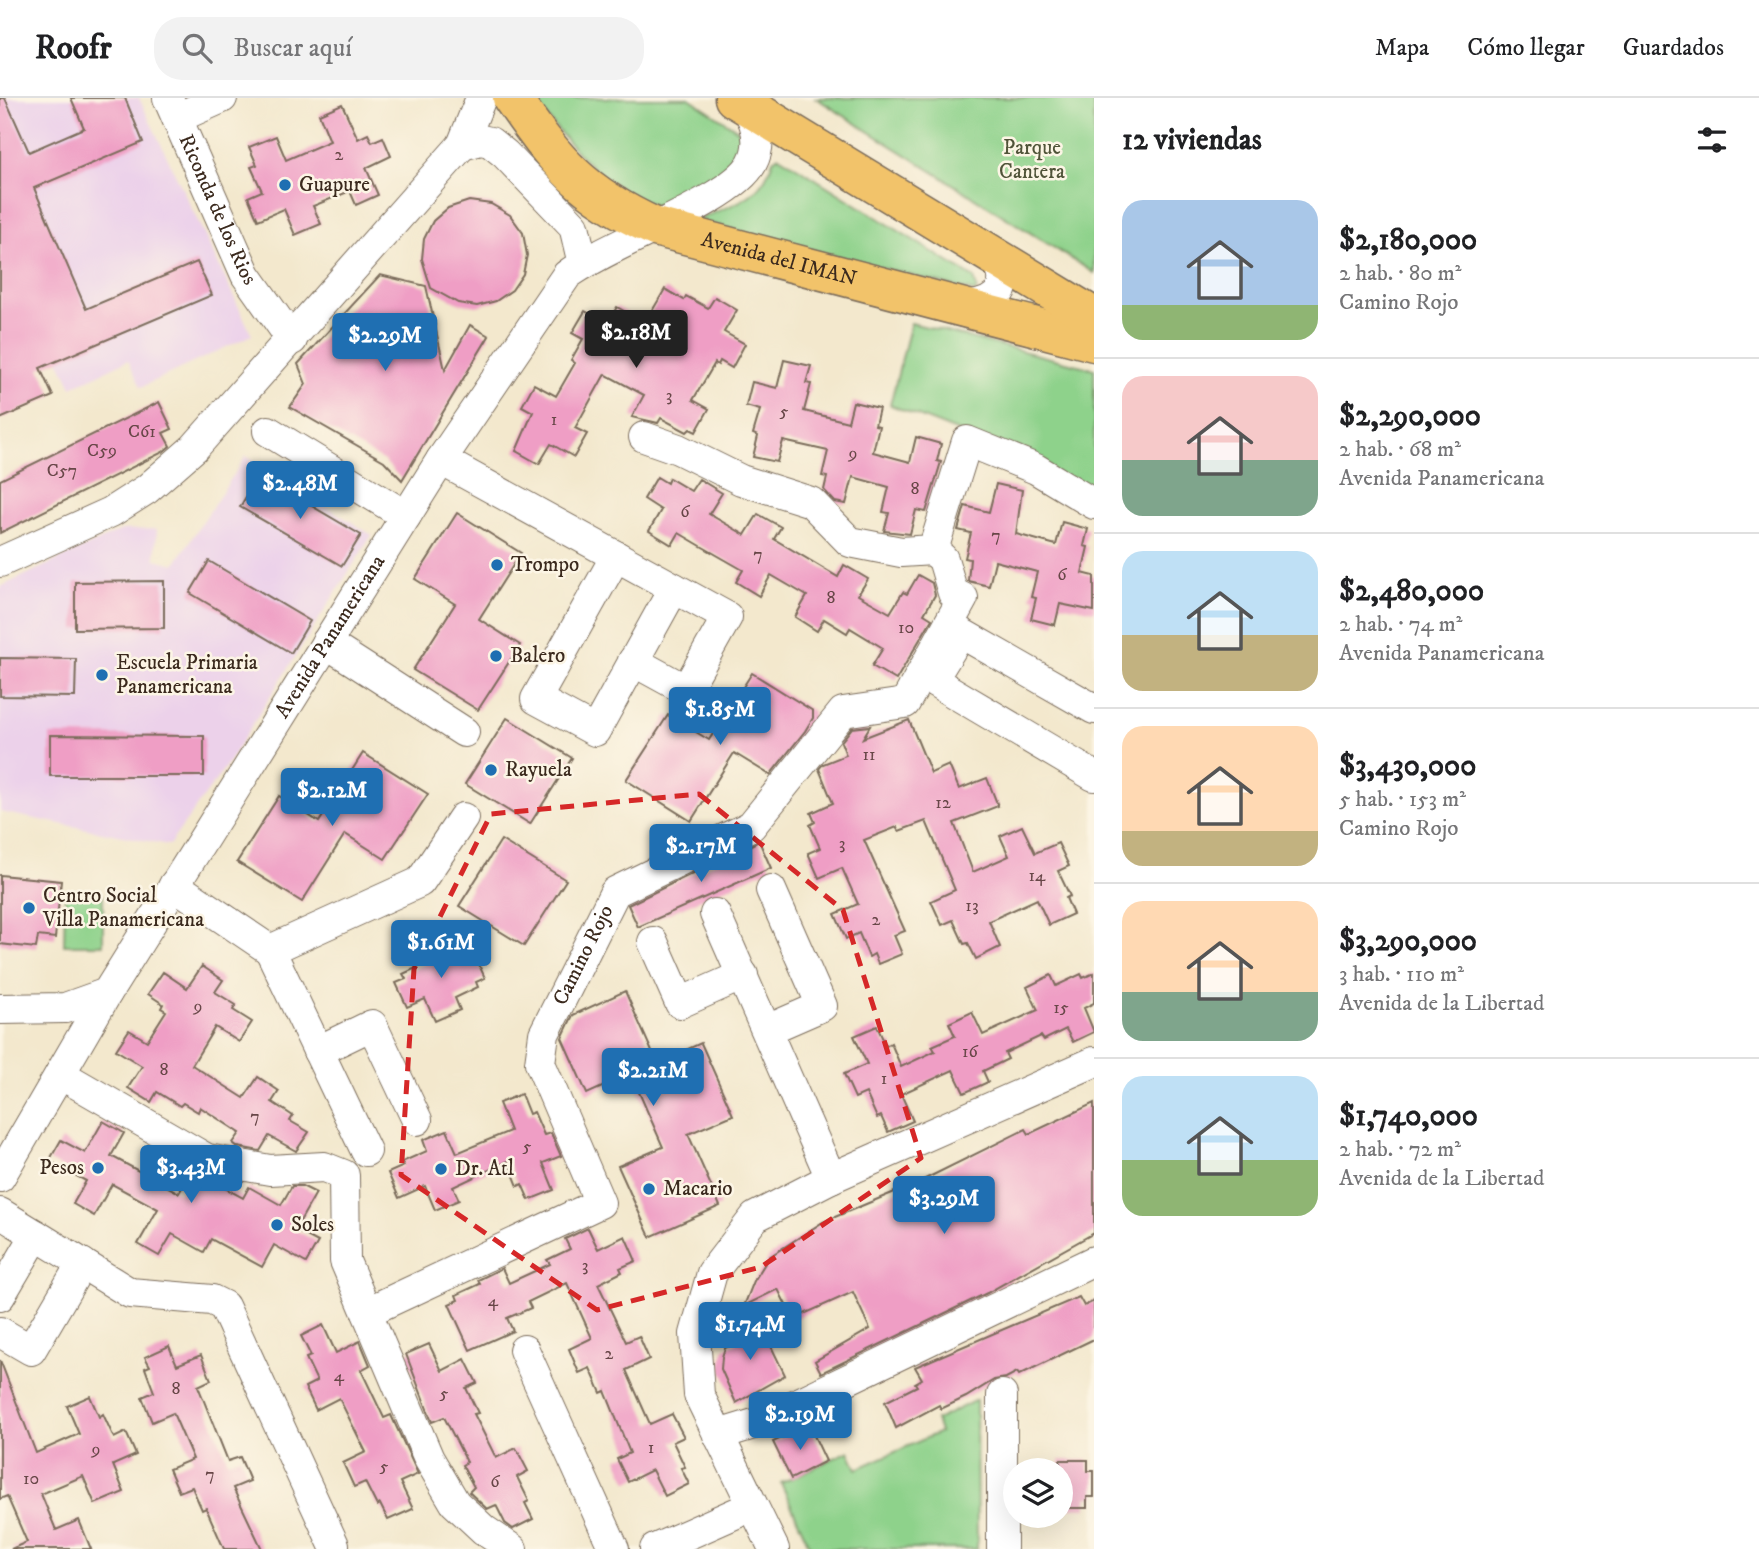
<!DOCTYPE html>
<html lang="es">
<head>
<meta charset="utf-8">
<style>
  :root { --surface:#fff; --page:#f2f2f2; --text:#202124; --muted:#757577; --line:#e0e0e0; --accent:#1f6fb2 }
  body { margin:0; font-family:"IM FELL DW Pica",serif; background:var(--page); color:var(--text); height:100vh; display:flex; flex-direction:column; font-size:26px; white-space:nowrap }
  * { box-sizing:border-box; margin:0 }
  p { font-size:23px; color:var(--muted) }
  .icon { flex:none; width:38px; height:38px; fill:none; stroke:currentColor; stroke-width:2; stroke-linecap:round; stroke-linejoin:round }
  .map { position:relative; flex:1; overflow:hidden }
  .drawer { display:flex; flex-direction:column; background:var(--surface); width:665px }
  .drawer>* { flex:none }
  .tools { position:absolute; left:1003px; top:1360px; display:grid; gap:14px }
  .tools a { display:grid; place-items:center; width:70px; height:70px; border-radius:50%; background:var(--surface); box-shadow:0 7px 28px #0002; font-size:35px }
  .price { position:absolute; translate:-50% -60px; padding:0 16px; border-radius:7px; background:var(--accent); color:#fff; font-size:23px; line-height:46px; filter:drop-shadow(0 2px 4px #0008) }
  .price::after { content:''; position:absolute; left:50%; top:42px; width:21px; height:16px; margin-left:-10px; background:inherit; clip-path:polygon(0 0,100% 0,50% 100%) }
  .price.on { background:#222; color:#fff }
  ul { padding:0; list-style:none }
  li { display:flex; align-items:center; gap:21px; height:175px; padding:0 28px }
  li+li { border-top:2px solid var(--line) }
  li span { display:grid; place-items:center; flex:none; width:196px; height:140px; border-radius:21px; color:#555 }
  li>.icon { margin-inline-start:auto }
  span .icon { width:84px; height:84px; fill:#fffc; stroke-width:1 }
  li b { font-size:30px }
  h2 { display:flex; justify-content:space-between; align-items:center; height:84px; padding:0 28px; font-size:30px }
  header { display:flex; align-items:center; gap:42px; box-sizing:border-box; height:98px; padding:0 35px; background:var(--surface); border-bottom:2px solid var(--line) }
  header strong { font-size:33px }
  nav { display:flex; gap:38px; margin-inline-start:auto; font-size:24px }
  .search { width:490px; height:63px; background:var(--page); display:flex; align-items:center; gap:18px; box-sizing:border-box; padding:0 24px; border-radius:28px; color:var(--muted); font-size:26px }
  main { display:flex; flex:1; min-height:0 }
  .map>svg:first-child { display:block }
  .built { fill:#ecd1ea }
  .green { fill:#8ed28b; stroke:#647e54; stroke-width:2 }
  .building { fill:#ef9ec5 }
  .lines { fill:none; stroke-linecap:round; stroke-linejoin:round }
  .minor-casing { stroke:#7b6c5b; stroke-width:32 }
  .major-casing { stroke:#7b6c5b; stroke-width:41 }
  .minor { stroke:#fff; stroke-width:30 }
  .major { stroke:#f2c36a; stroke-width:38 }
  .marked { fill:none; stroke:#d62828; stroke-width:5; stroke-dasharray:14 9; stroke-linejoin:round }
  .poi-dot { fill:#1f6fb2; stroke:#fcf5e5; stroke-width:2.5 }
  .labels { text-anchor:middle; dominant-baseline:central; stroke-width:5; stroke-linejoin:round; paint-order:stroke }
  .number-label { font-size:18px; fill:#684748 }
  .park-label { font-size:21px; fill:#505439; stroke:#fcf5e5 }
  .poi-label { font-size:21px; fill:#3b2a1e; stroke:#fcf5e5; text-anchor:start }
  .street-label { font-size:21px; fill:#3b2a1e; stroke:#fcf5e5 }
</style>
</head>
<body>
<header>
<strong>Roofr</strong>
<div class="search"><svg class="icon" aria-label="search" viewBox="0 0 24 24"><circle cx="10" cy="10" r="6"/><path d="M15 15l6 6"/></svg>Buscar aquí</div>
<nav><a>Mapa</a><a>Cómo llegar</a><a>Guardados</a></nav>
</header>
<main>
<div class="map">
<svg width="1094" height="1451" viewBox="0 0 1094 1451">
  <rect width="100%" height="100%" fill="#fcf5e5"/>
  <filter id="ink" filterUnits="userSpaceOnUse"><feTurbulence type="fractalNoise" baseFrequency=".0143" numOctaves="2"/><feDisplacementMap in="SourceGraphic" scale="14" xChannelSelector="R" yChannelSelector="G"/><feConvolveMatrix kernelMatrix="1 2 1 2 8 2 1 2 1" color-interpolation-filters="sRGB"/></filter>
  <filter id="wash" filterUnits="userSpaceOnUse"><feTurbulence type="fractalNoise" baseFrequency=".00686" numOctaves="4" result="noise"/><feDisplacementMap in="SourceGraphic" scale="28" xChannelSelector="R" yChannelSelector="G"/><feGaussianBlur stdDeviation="1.57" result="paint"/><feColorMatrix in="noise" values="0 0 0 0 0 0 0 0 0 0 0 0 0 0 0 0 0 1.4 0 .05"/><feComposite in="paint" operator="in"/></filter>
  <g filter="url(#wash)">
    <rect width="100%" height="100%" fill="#f3e8cd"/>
    <!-- built -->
    <g class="built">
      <polygon points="0,0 139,0 252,237 141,289 128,262 72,289 0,136"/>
      <polygon points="246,358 372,437 228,665 169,747 0,714 0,489 122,432 157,431 155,461 175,466"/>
    </g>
    <!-- green -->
    <g class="green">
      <path d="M536,0H689L738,32C761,71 680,93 656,108C599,86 572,50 536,5Z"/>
      <polygon points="816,0 1094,0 1094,175"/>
      <path d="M779,58L974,180L977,191L975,194L697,122C732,106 762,102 773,62Z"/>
      <polygon points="911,225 1094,271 1094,404 1015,356 890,307"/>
      <polygon points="65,798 103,798 103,847 64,847"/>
      <polygon points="976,1302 977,1451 811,1451 781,1385 849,1353 857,1371 940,1334 936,1322"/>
    </g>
    <g id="blocks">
      <!-- building -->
      <g class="building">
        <polygon points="0,0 5,0 29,54 84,30 71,0 125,0 143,44 34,90 86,211 197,164 212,197 40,270 53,298 0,321"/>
        <polygon points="342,6 358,41 368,36 372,44 383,39 391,58 366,70 378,97 356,107 350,93 313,108 321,126 295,137 284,111 258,122 248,99 262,93 251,69 257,67 249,49 276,38 286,62 330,43 319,16"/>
        <polygon points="469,103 491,106 510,117 523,135 527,157 523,176 512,192 496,203 477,208 458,205 431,190 422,161 424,141 433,123 448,110"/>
        <polygon points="380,177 426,188 445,272 470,227 489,238 402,382 384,363 290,309 306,286 298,266"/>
        <polygon points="665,191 684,202 686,198 708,210 715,199 737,212 724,234 745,246 732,270 720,263 718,267 715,265 693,302 709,311 696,334 690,331 687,334 661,320 658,325 632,319 644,297 605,276 575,330 587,336 574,359 551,346 539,366 516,353 533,314 522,308 534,286 556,298 575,265 571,262 583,241 572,235 585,213 607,225 617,209 645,225"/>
        <polygon points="784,262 811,268 806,285 811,286 804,313 848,324 853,304 879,310 875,327 879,328 873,354 910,364 916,339 941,346 937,363 941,364 926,414 916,412 910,436 884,433 889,415 883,414 889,389 853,379 846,406 835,404 824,392 827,379 822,378 828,353 783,343 777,364 753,359 758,338 753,336 760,312 746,308 752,284 777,290"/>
        <polygon points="159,304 172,331 163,335 170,348 163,354 0,435 0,382"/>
        <polygon points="259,377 361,437 342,468 240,409"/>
        <polygon points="657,379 667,385 669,380 691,393 699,381 722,395 709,416 745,437 758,416 781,429 774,441 838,479 844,467 868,481 858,497 890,515 903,494 907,496 918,477 932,485 935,497 924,516 932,521 896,582 872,568 883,550 850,530 847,535 824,521 817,533 795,519 807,498 771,477 759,498 736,484 743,472 701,448 679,435 672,447 649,433 661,412 644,401"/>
        <polygon points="996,386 1022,392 1016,436 1056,447 1062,424 1088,431 1084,448 1088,449 1082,475 1094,478 1094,513 1060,506 1055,527 1031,521 1036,500 1031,499 1037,474 995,463 989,488 968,483 970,461 965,460 971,435 958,432 965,408 989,414"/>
        <polygon points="457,415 521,455 479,521 520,547 478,612 413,572 455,506 415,481"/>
        <polygon points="209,463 310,523 291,555 190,495"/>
        <polygon points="164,483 164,530 75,531 75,484"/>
        <polygon points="0,560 76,561 75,599 0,598"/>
        <polygon points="752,575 813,613 813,620 805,633 770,677 734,655 691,723 626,682 668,617 709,642"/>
        <polygon points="507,620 572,660 530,726 465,686"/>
        <polygon points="909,622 931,675 949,667 959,691 987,680 998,708 954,725 973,774 1009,758 1000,738 1022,728 1035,755 1058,745 1069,768 1058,773 1070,798 1066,800 1073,816 1049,827 1037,801 989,823 1000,849 976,861 968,845 964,846 953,822 942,827 931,803 955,792 926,723 899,733 897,729 864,742 905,833 894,837 902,856 878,866 874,856 869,859 859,835 846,841 835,816 858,806 842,770 819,780 808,755 820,750 810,727 815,724 811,715 833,705 819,671 823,666 846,657 841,644 852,630 870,628 863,640"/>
        <polygon points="50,637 204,638 204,678 50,678"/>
        <polygon points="363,655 428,696 385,761 345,736 302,804 237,764 279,698 319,724"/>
        <polygon points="501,742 566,782 524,848 459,808"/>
        <polygon points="759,743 771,770 638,829 628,807"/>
        <polygon points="0,777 61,783 55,840 38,838 36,850 0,846"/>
        <polygon points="446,842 456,864 474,856 485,880 476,884 478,889 455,900 460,912 435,923 425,901 407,909 396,885 406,881 403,876 427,865 421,852"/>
        <polygon points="202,868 223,882 215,894 236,907 233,912 252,924 239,944 215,929 192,967 244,1000 258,979 279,993 272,1004 293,1018 290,1023 309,1034 296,1053 269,1038 260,1053 238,1049 233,1045 240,1035 200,1009 198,1014 183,1005 180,1008 157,994 151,1004 128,990 142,968 116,952 129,932 147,943 166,913 161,910 163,906 148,896 163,874 187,890"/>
        <polygon points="1094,875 1094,905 1084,910 1094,934 1073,944 1066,931 1044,942 1041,938 1005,955 1008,961 983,973 988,984 964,995 953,972 901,996 913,1023 888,1034 881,1018 877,1020 866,995 855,1000 844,976 867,966 854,938 877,928 886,948 891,945 901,969 935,953 932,948 955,938 949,925 972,914 983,937 1038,912 1027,889 1051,877 1056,888 1081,876 1083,880"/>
        <polygon points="625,893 657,965 701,945 733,1017 688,1036 720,1108 650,1139 618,1068 663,1049 631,976 587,996 562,940 573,917"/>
        <polygon points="521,996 529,1016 534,1014 544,1037 551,1035 561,1058 543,1065 554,1092 529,1102 522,1086 518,1088 508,1063 453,1089 459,1102 435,1112 425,1088 399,1100 388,1075 404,1068 402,1064 427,1053 423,1042 447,1032 457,1055 510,1033 499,1005"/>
        <polygon points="1094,1005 1094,1135 987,1195 821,1275 815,1263 870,1231 853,1194 793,1221 778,1191 744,1208 754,1183 769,1159 823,1124 921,1083 1026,1031 1029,1036"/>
        <polygon points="103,1023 124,1035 111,1058 179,1095 192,1072 243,1100 249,1089 281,1107 292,1088 302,1088 316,1095 295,1132 318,1144 306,1165 274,1147 262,1169 211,1141 204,1154 172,1136 159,1158 138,1146 158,1111 112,1086 94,1118 73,1106 86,1083 49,1063 61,1042 85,1055"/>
        <polygon points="588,1130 598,1151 625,1138 636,1163 620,1170 622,1174 598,1186 626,1244 639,1238 649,1261 626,1272 650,1326 672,1316 684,1339 673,1344 685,1369 681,1370 689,1386 665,1398 652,1372 628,1384 617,1361 630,1355 605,1293 601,1295 590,1270 579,1275 569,1251 592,1240 567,1185 528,1204 531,1210 507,1220 513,1233 470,1252 449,1206 458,1202 456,1197 480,1186 478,1182 502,1170 509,1185 550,1166 547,1162 570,1151 565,1141"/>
        <polygon points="1079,1199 1084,1208 1094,1203 1094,1241 1019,1277 1017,1274 1006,1280 994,1282 966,1299 941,1311 939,1307 896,1330 885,1304 917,1288 915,1285 922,1281 915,1269"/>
        <polygon points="756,1217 785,1277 736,1305 721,1271 722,1259 725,1250 744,1241 737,1227"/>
        <polygon points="323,1227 336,1255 360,1243 370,1267 361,1272 384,1320 391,1317 418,1376 400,1384 413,1411 388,1422 380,1406 377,1408 365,1384 354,1389 343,1365 366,1354 339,1300 316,1312 305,1289 317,1283 306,1260 311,1258 301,1238"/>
        <polygon points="429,1246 442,1273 465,1261 477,1285 466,1290 478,1315 474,1316 496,1360 516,1350 528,1373 517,1379 529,1403 525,1405 533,1421 513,1431 505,1425 496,1407 487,1411 469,1394 474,1389 462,1367 467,1364 444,1319 432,1324 406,1256"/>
        <polygon points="169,1248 177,1267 201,1257 211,1282 198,1288 228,1363 240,1359 250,1383 233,1390 262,1451 224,1451 206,1410 202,1412 192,1389 179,1394 169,1371 193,1361 173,1315 152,1324 142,1299 154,1294 145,1270 150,1268 145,1259"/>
        <polygon points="0,1262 36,1355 79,1336 67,1308 90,1298 99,1319 103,1316 114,1340 126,1334 136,1357 113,1367 124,1394 95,1406 83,1378 41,1396 56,1432 79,1422 91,1451 11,1451 27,1444 7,1398 0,1401"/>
        <polygon points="809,1327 826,1363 791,1381 773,1344"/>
        <polygon points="1060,1362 1088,1362 1088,1373 1094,1373 1094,1399 1087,1399 1087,1410 1060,1410"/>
      </g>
    </g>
  </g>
  <g filter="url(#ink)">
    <use href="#blocks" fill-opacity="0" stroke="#7b6c5b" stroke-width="2"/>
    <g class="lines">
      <defs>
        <g id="minor">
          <path id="s1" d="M168,0L246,177L292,242"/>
          <polyline points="177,20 222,0"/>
          <polyline points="462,47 481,42 490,44 505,56 574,128 583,166"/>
          <path d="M960,209C989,208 1017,195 996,161"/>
          <polyline points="268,333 406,418"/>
          <polyline points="644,339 678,351 741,382 811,404 850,444 901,454 933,452 967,343 1036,371 1094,406"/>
          <polyline points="441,362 727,519 686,592 633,563"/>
          <polyline points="616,458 536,601 595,633 674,490"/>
          <polyline points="0,464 111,414 147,391 194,350 462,47 481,0"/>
          <polyline points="326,545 464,634"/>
          <polyline points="1094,611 961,535 932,582 1094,678"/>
          <polyline points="174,787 270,852"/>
          <polyline points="715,816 831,1080"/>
          <polyline points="653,844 680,905 743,877"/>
          <polyline points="270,852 420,784 463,720"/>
          <polyline points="270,852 366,1053"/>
          <path id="s2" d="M0,911L65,910L107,895L441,362L567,177C607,146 732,103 752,65C762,46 757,26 746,8"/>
          <polyline points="767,932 822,908 771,792"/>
          <polyline points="318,953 372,927 417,1022"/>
          <polyline points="60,976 207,1061 270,1072 324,1069 344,1077 345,1163 429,1361 455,1405 484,1432 512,1451"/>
          <polyline points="0,1079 107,895"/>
          <polyline points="0,1115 130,1195 212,1202 224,1208 334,1447"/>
          <polyline points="0,1198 36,1137"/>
          <path id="s3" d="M367,1214L600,1105L540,965L544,936L615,794L751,728L843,614L905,605L963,500L953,495L943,461L933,452"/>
          <polyline points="0,1234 31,1252 82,1165"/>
          <polyline points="524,1252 614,1451"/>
          <polyline points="1002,1297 1002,1451"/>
          <polyline points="718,1337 757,1325 1094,1163"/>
          <polyline points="655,1451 752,1408"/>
          <polyline points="774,1451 699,1297 695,1236 712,1175 755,1119 831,1080 1094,964"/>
        </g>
        <g id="major">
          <path id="s4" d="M512,0C557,65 581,95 655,129L1094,244"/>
          <polyline points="734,0 1094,219"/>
        </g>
      </defs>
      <!-- minor casing -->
      <use href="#minor" class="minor-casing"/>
      <!-- major casing -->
      <use href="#major" class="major-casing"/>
      <!-- minor -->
      <use href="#minor" class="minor"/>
      <!-- major -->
      <use href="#major" class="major"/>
    </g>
  </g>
  <!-- marked area -->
  <path class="marked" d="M699,696L843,812L921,1060L761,1169L597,1212L401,1077L414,871L491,716Z"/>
  <!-- markers -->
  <g class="poi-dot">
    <circle cx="285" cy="87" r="7"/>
    <circle cx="497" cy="467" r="7"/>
    <circle cx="496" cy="558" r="7"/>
    <circle cx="102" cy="577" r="7"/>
    <circle cx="491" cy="672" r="7"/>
    <circle cx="29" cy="810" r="7"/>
    <circle cx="98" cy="1070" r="7"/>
    <circle cx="441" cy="1071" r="7"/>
    <circle cx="649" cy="1091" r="7"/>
    <circle cx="277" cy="1127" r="7"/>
  </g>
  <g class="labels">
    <!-- number labels -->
    <g class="number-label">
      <text x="339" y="57">2</text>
      <text x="669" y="298">3</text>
      <text x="784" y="314">5</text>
      <text x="554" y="322">1</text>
      <text x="142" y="334">C61</text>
      <text x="102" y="353">C59</text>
      <text x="853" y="356">9</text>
      <text x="62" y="373">C57</text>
      <text x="915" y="391">8</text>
      <text x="685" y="414">6</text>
      <text x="996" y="438">7</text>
      <text x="758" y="457">7</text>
      <text x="1062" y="477">6</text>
      <text x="831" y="500">8</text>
      <text x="906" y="530">10</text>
      <text x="869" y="657">11</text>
      <text x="943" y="705">12</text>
      <text x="842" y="746">3</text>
      <text x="1037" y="778">14</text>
      <text x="972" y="808">13</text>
      <text x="876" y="822">2</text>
      <text x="198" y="909">9</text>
      <text x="1061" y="910">15</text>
      <text x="970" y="954">16</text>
      <text x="164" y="972">8</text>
      <text x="884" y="981">1</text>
      <text x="255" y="1019">7</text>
      <text x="527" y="1049">5</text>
      <text x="585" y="1168">3</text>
      <text x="493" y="1203">4</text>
      <text x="609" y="1256">2</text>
      <text x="339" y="1278">4</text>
      <text x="176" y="1291">8</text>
      <text x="444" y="1296">5</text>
      <text x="651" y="1350">1</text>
      <text x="96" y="1352">9</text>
      <text x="384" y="1369">5</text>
      <text x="210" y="1377">7</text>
      <text x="31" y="1381">10</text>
      <text x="495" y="1384">6</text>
    </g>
    <!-- park labels -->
    <g class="park-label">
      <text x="1032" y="50">Parque<tspan x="1032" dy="24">Cantera</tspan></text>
    </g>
    <!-- poi labels -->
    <g class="poi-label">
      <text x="299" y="87">Guapure</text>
      <text x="511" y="467">Trompo</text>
      <text x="510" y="558">Balero</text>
      <text x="116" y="565">Escuela Primaria<tspan x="116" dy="24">Panamericana</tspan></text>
      <text x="505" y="672">Rayuela</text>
      <text x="43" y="798">Centro Social<tspan x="43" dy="24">Villa Panamericana</tspan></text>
      <text x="84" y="1070" text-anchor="end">Pesos</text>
      <text x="455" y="1071">Dr. Atl</text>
      <text x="663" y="1091">Macario</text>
      <text x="291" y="1127">Soles</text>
    </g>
    <!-- street labels -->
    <g class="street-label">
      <text stroke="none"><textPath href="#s1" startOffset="122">Riconda de los Rios</textPath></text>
      <text stroke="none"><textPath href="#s4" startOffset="324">Avenida del IMAN</textPath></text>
      <text stroke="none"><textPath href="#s2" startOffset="530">Avenida Panamericana</textPath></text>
      <text stroke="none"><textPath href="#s3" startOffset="527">Camino Rojo</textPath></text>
    </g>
  </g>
</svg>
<div class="tools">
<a><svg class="icon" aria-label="layers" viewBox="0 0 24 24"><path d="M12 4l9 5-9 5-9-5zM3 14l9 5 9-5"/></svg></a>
</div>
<b class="price on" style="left:636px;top:272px">$2.18M</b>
<b class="price" style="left:385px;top:275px">$2.29M</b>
<b class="price" style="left:300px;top:423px">$2.48M</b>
<b class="price" style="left:720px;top:649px">$1.85M</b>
<b class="price" style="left:332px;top:730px">$2.12M</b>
<b class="price" style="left:701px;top:786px">$2.17M</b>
<b class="price" style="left:441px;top:882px">$1.61M</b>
<b class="price" style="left:653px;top:1010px">$2.21M</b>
<b class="price" style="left:191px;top:1107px">$3.43M</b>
<b class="price" style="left:944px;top:1138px">$3.29M</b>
<b class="price" style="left:750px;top:1264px">$1.74M</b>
<b class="price" style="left:800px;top:1354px">$2.19M</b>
</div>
<section class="drawer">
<h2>12 viviendas<svg class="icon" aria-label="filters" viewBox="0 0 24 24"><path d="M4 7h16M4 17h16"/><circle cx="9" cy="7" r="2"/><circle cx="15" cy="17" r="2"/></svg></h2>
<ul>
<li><span style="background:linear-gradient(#a9c7e8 75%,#8fb573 0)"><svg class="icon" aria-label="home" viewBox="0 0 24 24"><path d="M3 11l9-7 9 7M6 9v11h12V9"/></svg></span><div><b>$2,180,000</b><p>2 hab. · 80 m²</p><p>Camino Rojo</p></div></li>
<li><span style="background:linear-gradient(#f6c9c9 60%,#7fa58c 0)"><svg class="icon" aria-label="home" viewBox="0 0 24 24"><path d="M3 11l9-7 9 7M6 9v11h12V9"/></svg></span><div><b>$2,290,000</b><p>2 hab. · 68 m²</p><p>Avenida Panamericana</p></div></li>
<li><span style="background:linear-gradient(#bfe0f5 60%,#c2b280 0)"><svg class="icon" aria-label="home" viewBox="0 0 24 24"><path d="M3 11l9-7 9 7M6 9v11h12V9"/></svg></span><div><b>$2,480,000</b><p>2 hab. · 74 m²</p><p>Avenida Panamericana</p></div></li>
<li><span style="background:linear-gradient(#ffd9b3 75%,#c2b280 0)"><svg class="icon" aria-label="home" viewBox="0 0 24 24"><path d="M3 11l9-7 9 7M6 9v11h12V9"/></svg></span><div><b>$3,430,000</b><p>5 hab. · 153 m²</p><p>Camino Rojo</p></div></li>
<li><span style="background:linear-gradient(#ffd9b3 65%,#7fa58c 0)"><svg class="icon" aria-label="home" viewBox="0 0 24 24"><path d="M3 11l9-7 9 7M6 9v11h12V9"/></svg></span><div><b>$3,290,000</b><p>3 hab. · 110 m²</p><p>Avenida de la Libertad</p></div></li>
<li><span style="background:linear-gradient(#bfe0f5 60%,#8fb573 0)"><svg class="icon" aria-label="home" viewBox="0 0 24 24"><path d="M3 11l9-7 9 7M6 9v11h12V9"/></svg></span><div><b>$1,740,000</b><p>2 hab. · 72 m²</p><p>Avenida de la Libertad</p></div></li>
</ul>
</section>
</main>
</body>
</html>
